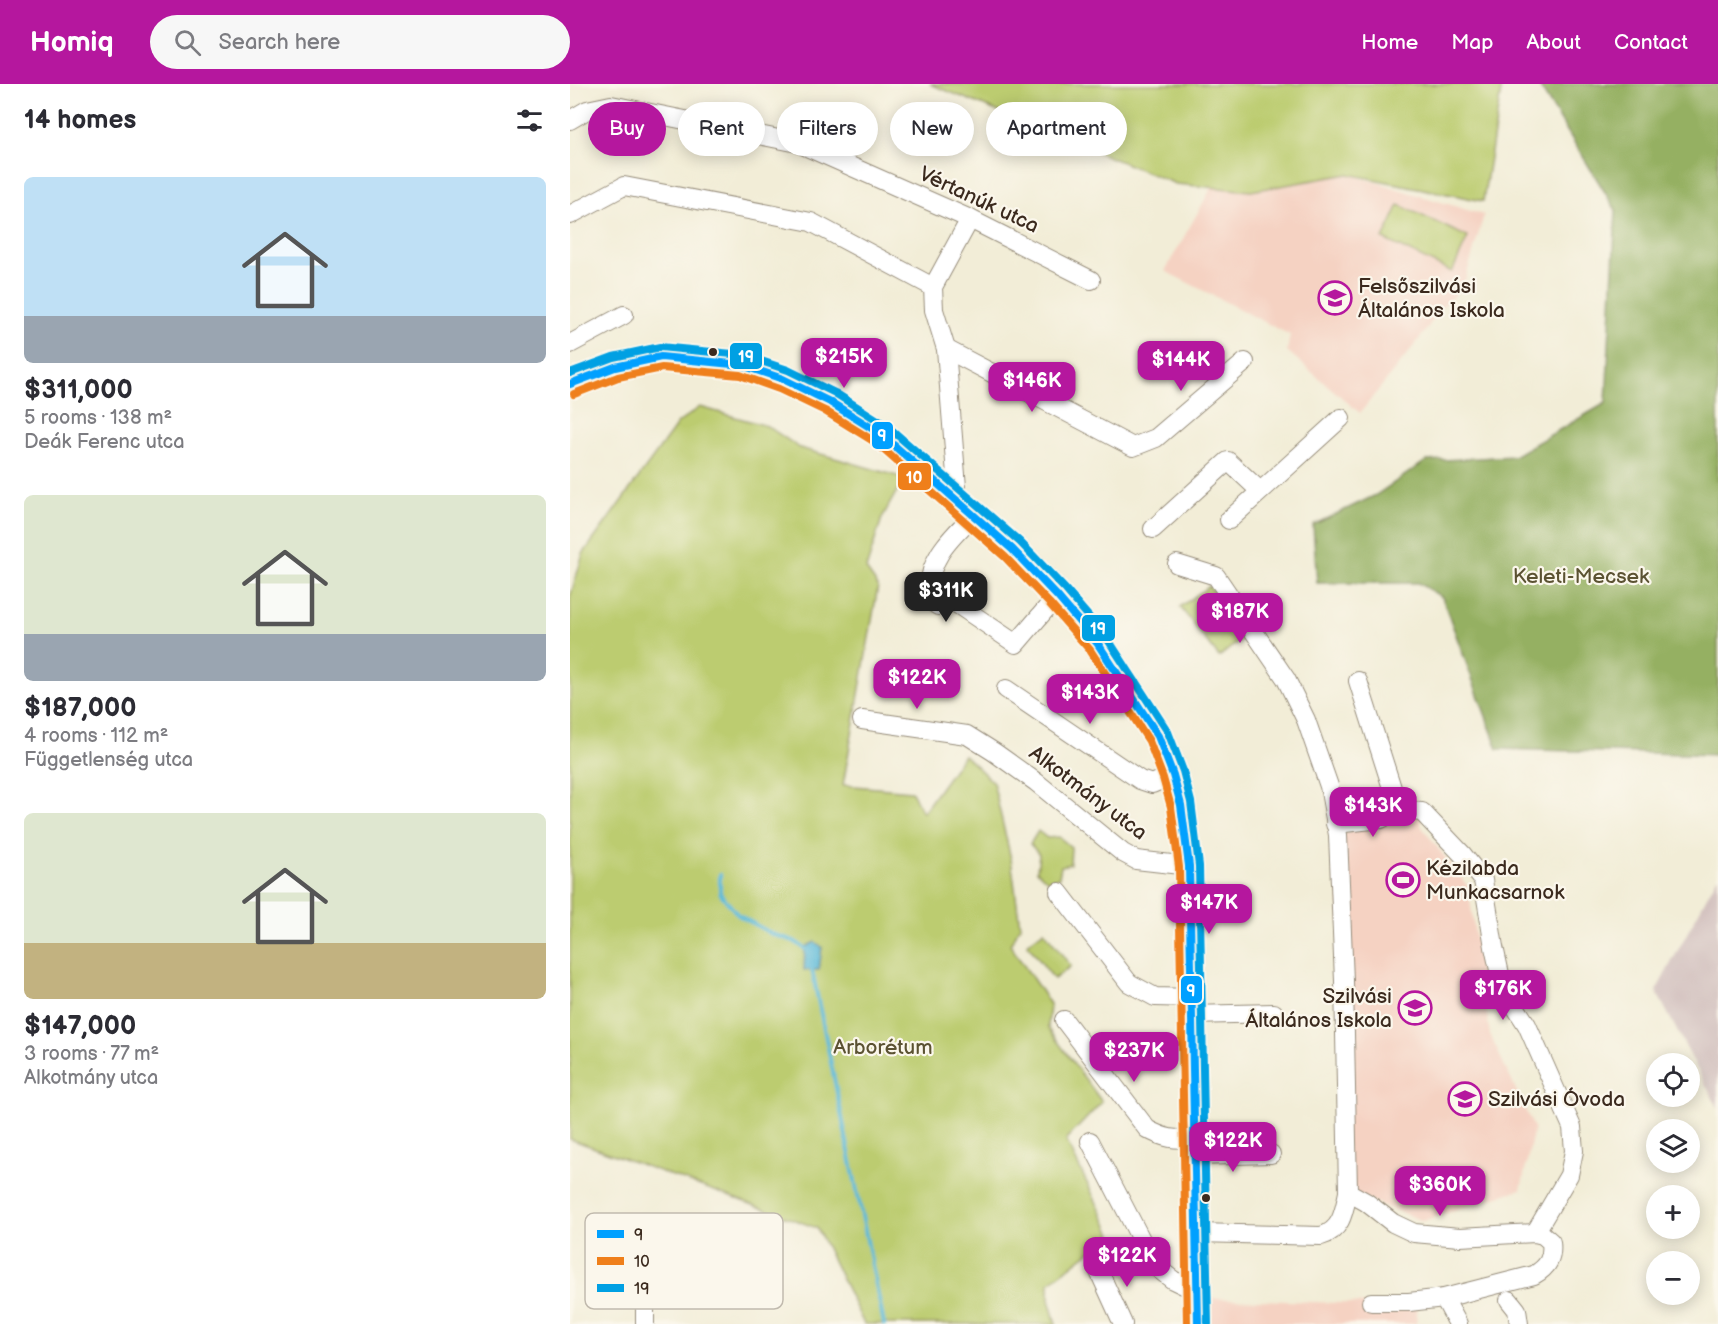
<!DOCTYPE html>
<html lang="en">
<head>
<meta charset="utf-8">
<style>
  :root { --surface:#fff; --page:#f7f7f7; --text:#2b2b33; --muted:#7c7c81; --accent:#b5179e }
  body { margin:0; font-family:"Balsamiq Sans",sans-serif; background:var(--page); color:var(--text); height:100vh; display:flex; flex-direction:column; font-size:22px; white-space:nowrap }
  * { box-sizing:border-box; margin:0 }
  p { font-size:20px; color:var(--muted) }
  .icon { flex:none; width:33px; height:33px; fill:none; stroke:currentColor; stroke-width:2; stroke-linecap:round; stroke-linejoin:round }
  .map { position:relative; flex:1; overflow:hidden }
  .drawer { display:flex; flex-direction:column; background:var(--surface); width:570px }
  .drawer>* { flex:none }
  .hud { position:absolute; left:18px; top:18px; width:570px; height:54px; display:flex; gap:12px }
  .tools { position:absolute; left:1076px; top:969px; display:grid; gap:12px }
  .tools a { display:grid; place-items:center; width:54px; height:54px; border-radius:50%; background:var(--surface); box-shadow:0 3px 15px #0003; font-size:30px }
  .price { position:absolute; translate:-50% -51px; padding:0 14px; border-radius:12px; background:var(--accent); color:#fff; font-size:20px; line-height:39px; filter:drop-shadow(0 2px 3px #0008) }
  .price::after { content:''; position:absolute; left:50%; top:36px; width:18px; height:14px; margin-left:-9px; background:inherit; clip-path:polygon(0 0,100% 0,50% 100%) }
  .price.selected { background:#222; color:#fff }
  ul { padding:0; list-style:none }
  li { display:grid; align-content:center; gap:12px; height:318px; padding:0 24px }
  li span { display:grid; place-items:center; height:186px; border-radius:9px; color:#555 }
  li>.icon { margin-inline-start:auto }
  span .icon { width:108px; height:108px; fill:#fffc; stroke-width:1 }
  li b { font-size:26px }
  h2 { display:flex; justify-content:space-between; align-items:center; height:72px; padding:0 24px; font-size:26px }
  .tag { padding:0 21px; border-radius:27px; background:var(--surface); box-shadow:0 3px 15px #0003; font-size:21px; line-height:54px }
  .tag.selected { background:var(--accent); color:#fff }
  header { display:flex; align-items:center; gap:36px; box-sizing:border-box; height:84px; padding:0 30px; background:var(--accent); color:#fff }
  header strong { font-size:28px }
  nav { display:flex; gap:33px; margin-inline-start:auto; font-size:21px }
  .search { width:420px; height:54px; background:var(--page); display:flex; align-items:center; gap:15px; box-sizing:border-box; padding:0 21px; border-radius:33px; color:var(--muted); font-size:22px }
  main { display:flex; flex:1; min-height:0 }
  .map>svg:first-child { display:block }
  .built { fill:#f5d2c2 }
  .industrial { fill:#d1bfbd }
  .green { fill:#bccc6f; stroke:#7c7b46; stroke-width:1.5 }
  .forest { fill:#95b062; stroke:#686d40; stroke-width:1.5 }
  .water { fill:#5ab9d8; stroke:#4a727b; stroke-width:1.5 }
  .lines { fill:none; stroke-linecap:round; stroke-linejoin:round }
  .stream { stroke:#5ab9d8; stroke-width:4 }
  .minor-casing { stroke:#968c7a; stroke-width:20 }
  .minor { stroke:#fff; stroke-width:18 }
  .bus-1-casing { stroke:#fbf7ec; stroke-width:12 }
  .bus-2-casing { stroke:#fbf7ec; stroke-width:12 }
  .bus-3-casing { stroke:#fbf7ec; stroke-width:12 }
  .bus-1 { stroke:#00a0ff; stroke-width:8 }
  .bus-2 { stroke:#ef7f1a; stroke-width:8 }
  .bus-3 { stroke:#00a0e3; stroke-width:8 }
  .bus-dot { fill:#3b2a1e; stroke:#fbf7ec; stroke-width:2 }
  .labels { text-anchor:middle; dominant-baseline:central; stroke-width:4.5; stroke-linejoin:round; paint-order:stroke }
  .street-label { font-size:21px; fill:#3b2a1e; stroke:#fbf7ec }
  .poi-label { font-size:21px; fill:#3b2a1e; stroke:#fbf7ec; text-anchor:start }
  .park-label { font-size:21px; fill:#5b5232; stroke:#fbf7ec }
  .key { fill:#fbf7ec; stroke:#c1baae; stroke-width:1.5 }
  .key-label { font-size:16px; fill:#3b2a1e }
  .line-badge { stroke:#fbf7ec; stroke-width:2 }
  .badge-label { font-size:16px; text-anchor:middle; font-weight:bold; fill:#fff }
</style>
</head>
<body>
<header>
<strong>Homiq</strong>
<div class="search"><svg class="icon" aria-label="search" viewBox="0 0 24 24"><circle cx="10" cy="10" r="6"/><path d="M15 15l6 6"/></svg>Search here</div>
<nav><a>Home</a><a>Map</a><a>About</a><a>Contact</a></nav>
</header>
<main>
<section class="drawer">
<h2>14 homes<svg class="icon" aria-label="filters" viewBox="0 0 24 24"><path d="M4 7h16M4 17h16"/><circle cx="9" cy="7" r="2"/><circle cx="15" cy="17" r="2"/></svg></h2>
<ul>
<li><span style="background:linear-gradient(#bfe0f5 75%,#9aa5b1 0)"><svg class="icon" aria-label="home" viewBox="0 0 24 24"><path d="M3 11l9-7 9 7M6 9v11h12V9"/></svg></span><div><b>$311,000</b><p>5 rooms · 138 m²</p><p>Deák Ferenc utca</p></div></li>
<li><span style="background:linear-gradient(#dfe7d0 75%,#9aa5b1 0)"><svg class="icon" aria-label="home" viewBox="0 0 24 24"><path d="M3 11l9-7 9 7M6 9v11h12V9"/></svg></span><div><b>$187,000</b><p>4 rooms · 112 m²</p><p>Függetlenség utca</p></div></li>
<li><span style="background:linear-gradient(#dfe7d0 70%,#c2b280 0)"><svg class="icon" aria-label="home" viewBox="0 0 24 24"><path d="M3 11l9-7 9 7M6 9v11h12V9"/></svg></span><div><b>$147,000</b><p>3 rooms · 77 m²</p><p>Alkotmány utca</p></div></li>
</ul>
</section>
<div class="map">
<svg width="1148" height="1240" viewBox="0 0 1148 1240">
  <rect width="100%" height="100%" fill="#fbf7ec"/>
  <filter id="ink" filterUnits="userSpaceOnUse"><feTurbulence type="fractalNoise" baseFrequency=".0167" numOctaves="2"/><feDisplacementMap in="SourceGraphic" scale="12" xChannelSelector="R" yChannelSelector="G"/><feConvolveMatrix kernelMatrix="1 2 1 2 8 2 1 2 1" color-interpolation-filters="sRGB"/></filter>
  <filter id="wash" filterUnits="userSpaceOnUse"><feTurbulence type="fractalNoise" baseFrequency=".008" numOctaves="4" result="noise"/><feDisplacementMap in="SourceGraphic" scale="24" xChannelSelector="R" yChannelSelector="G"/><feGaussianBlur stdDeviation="1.35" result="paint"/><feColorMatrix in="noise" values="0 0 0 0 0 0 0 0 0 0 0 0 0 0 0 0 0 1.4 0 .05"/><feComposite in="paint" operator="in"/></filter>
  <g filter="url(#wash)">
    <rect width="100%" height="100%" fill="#f2edd7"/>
    <!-- built -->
    <g class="built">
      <polygon points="778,90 914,131 893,203 870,225 854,249 790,329 717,267 720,251 595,187 642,103 681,107"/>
      <polygon points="852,728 851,742 898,803 920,951 964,1044 951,1105 853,1137 778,1108 768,751 810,738"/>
      <polygon points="636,1214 848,1222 846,1240 636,1240"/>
    </g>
    <!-- industrial -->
    <polygon class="industrial" points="1148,792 1148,1024 1086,907"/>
    <!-- green -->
    <g class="green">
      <polygon points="360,0 932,0 913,117 778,90 681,107 606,100"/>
      <polygon points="829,121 898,153 882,188 813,155"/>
      <polygon points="130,323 197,342 230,364 334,394 312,434 296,485 308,502 273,701 341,707 353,728 394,671 423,698 441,775 450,842 440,861 480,920 478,944 532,1018 496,1056 542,1150 479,1199 479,1216 486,1240 294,1240 247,1144 0,1055 0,513 13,470 108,339"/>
      <polygon points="639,502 674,553 649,573 610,523"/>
      <polygon points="468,747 477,754 489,753 501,763 500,780 491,782 489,793 478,797 467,787 469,770 460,760"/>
      <polygon points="474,847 501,882 484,895 457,860"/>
    </g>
    <!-- forest -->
    <polygon class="forest" points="968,0 1148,0 1148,671 928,665 872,513 848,499 747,499 743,441 806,411 856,377 944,372 1036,319 1046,126"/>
    <!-- water -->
    <polygon class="water" points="245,858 252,863 249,886 234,886 235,863"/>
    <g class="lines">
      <!-- stream -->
      <g class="stream">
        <polyline points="150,790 150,809 168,831 202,850 224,857 237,866"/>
        <polyline points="241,881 314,1240"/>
      </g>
    </g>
  </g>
  <g filter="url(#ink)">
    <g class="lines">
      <defs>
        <g id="minor">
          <polyline points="0,36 17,26 41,21 228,59 400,135 521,196"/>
          <polyline points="0,131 54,102 241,138 363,203"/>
          <polyline points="0,260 54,231"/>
          <polyline points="376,265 563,363 586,354 675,278"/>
          <polyline points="0,300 45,283 91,273 135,276 172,281 213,295 260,318 311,350 442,465 487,512 528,560 588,652 603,691 611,721 619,782 628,1240"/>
          <polyline points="388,416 376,265 364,226 363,203 400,135"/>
          <path d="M404,431C379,455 354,479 360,516L368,522L384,518L446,560L487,512"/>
          <polyline points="659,436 771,334"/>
          <polyline points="583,445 658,377 690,407"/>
          <path d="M607,480L646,492L716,595L736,636L759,702L768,751L774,897L778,1108C774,1127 772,1146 751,1152L627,1149"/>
          <polyline points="788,597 829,726 852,728 893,771 913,796 924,863 933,904 957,941 1002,1043 1004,1067 999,1091 965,1149"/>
          <polyline points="436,605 570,696 582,700 603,691"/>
          <polyline points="292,636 397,651 424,668 466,698 553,769 566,776 619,782"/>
          <polyline points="765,740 811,735 829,726"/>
          <polyline points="489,808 559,899 585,913 622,914"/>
          <polyline points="622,931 704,929"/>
          <path d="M494,936L577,1045C595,1055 604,1056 625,1054"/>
          <polyline points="520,1057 577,1167 590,1186 603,1196 628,1208"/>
          <polyline points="625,1072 701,1070"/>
          <path d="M778,1108L796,1118L823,1139L844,1149L890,1153L965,1149L973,1151L981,1158C983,1174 978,1183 964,1191L874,1214L839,1218H801"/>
          <polyline points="527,1183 553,1240"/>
          <polyline points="874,1214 888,1240"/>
          <polyline points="939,1216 947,1226 949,1240"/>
          <polyline points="75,1224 75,1240"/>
        </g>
      </defs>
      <!-- minor casing -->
      <use href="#minor" class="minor-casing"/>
      <!-- minor -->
      <use href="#minor" class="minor"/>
      <defs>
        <polyline id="bus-1" points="0,300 45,283 91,273 172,281 213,295 260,318 311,350 442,465 487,512 528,560 588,652 603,691 611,721 619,782 628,1240"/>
        <polyline id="bus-2" points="4,310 48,293 92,284 170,291 209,305 255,327 305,358 435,473 479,519 520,566 579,657 593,694 601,723 609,783 617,1240"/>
        <polyline id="bus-3" points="0,289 43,273 90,263 173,271 218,286 265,309 317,342 450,458 495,505 537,554 598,648 613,687 621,718 629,782 638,1240"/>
      </defs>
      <!-- bus-1 casing -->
      <use href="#bus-1" class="bus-1-casing"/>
      <!-- bus-2 casing -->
      <use href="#bus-2" class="bus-2-casing"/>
      <!-- bus-3 casing -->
      <use href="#bus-3" class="bus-3-casing"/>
      <!-- bus-1 -->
      <use href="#bus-1" class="bus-1"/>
      <!-- bus-2 -->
      <use href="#bus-2" class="bus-2"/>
      <!-- bus-3 -->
      <use href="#bus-3" class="bus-3"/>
    </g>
  </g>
  <!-- icons -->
  <defs>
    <symbol id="school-ring" viewBox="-11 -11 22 22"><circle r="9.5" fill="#fbf7ec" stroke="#b5179e" stroke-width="1.5"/><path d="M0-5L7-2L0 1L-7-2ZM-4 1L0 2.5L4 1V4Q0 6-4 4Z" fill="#b5179e"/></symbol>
    <symbol id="stadium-ring" viewBox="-11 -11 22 22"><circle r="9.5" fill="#fbf7ec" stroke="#b5179e" stroke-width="1.5"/><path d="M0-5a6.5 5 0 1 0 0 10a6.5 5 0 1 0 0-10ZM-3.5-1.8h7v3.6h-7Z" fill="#b5179e"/></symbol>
  </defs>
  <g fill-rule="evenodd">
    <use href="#school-ring" x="746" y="195" width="38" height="38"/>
    <use href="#stadium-ring" x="814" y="777" width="38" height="38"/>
    <use href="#school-ring" x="826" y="905" width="38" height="38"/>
    <use href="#school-ring" x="876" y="996" width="38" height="38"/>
  </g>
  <!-- markers -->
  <g class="bus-dot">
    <circle cx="143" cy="268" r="5"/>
    <circle cx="636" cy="1114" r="5"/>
  </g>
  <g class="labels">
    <!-- street labels -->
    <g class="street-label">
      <text transform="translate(409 116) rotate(25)">Vértanúk utca</text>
      <text transform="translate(518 709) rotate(37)">Alkotmány utca</text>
    </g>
    <!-- poi labels -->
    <g class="poi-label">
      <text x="788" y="202">Felsőszilvási<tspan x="788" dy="24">Általános Iskola</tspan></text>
      <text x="856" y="784">Kézilabda<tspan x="856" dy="24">Munkacsarnok</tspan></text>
      <text x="822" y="912" text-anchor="end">Szilvási<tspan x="822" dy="24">Általános Iskola</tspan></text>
      <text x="918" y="1015">Szilvási Óvoda</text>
    </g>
    <!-- park labels -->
    <g class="park-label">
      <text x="1011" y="492">Keleti-Mecsek</text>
      <text x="313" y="963">Arborétum</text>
    </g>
  </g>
  <!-- legend -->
  <rect x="15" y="1129" width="198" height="96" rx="9" class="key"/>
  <rect x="27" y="1146" width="27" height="8" fill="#00a0ff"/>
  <rect x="27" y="1173" width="27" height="8" fill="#ef7f1a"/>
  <rect x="27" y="1200" width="27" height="8" fill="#00a0e3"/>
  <g class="key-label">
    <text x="64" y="1156">9</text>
    <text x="64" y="1183">10</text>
    <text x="64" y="1210">19</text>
  </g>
  <g class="line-badge">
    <rect x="159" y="258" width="34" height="28" rx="6" fill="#00a0e3"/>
    <rect x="301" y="337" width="23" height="29" rx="6" fill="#00a0ff"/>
    <rect x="327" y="378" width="35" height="29" rx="6" fill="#ef7f1a"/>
    <rect x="511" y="530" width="35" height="28" rx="6" fill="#00a0e3"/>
    <rect x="610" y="891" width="23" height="29" rx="6" fill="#00a0ff"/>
  </g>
  <g class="badge-label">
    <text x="176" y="278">19</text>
    <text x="312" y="357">9</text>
    <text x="344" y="399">10</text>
    <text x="528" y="550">19</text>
    <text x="621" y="912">9</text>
  </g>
</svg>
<div class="tools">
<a><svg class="icon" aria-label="locate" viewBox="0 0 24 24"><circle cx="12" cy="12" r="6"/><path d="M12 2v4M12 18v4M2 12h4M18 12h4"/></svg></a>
<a><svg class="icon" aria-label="layers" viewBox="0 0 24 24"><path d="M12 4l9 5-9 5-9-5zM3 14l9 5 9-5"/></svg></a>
<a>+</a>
<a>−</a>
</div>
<b class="price" style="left:274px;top:305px">$215K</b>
<b class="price" style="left:611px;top:308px">$144K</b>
<b class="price" style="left:462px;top:329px">$146K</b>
<b class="price selected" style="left:376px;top:539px">$311K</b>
<b class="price" style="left:670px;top:560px">$187K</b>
<b class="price" style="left:347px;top:626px">$122K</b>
<b class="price" style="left:520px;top:641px">$143K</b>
<b class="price" style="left:803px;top:754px">$143K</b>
<b class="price" style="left:639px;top:851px">$147K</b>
<b class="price" style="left:933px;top:937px">$176K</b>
<b class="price" style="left:564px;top:999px">$237K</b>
<b class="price" style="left:663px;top:1089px">$122K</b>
<b class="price" style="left:870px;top:1133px">$360K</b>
<b class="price" style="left:557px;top:1204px">$122K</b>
<div class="hud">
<a class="tag selected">Buy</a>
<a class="tag">Rent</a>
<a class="tag">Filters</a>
<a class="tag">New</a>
<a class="tag">Apartment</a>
</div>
</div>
</main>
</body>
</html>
